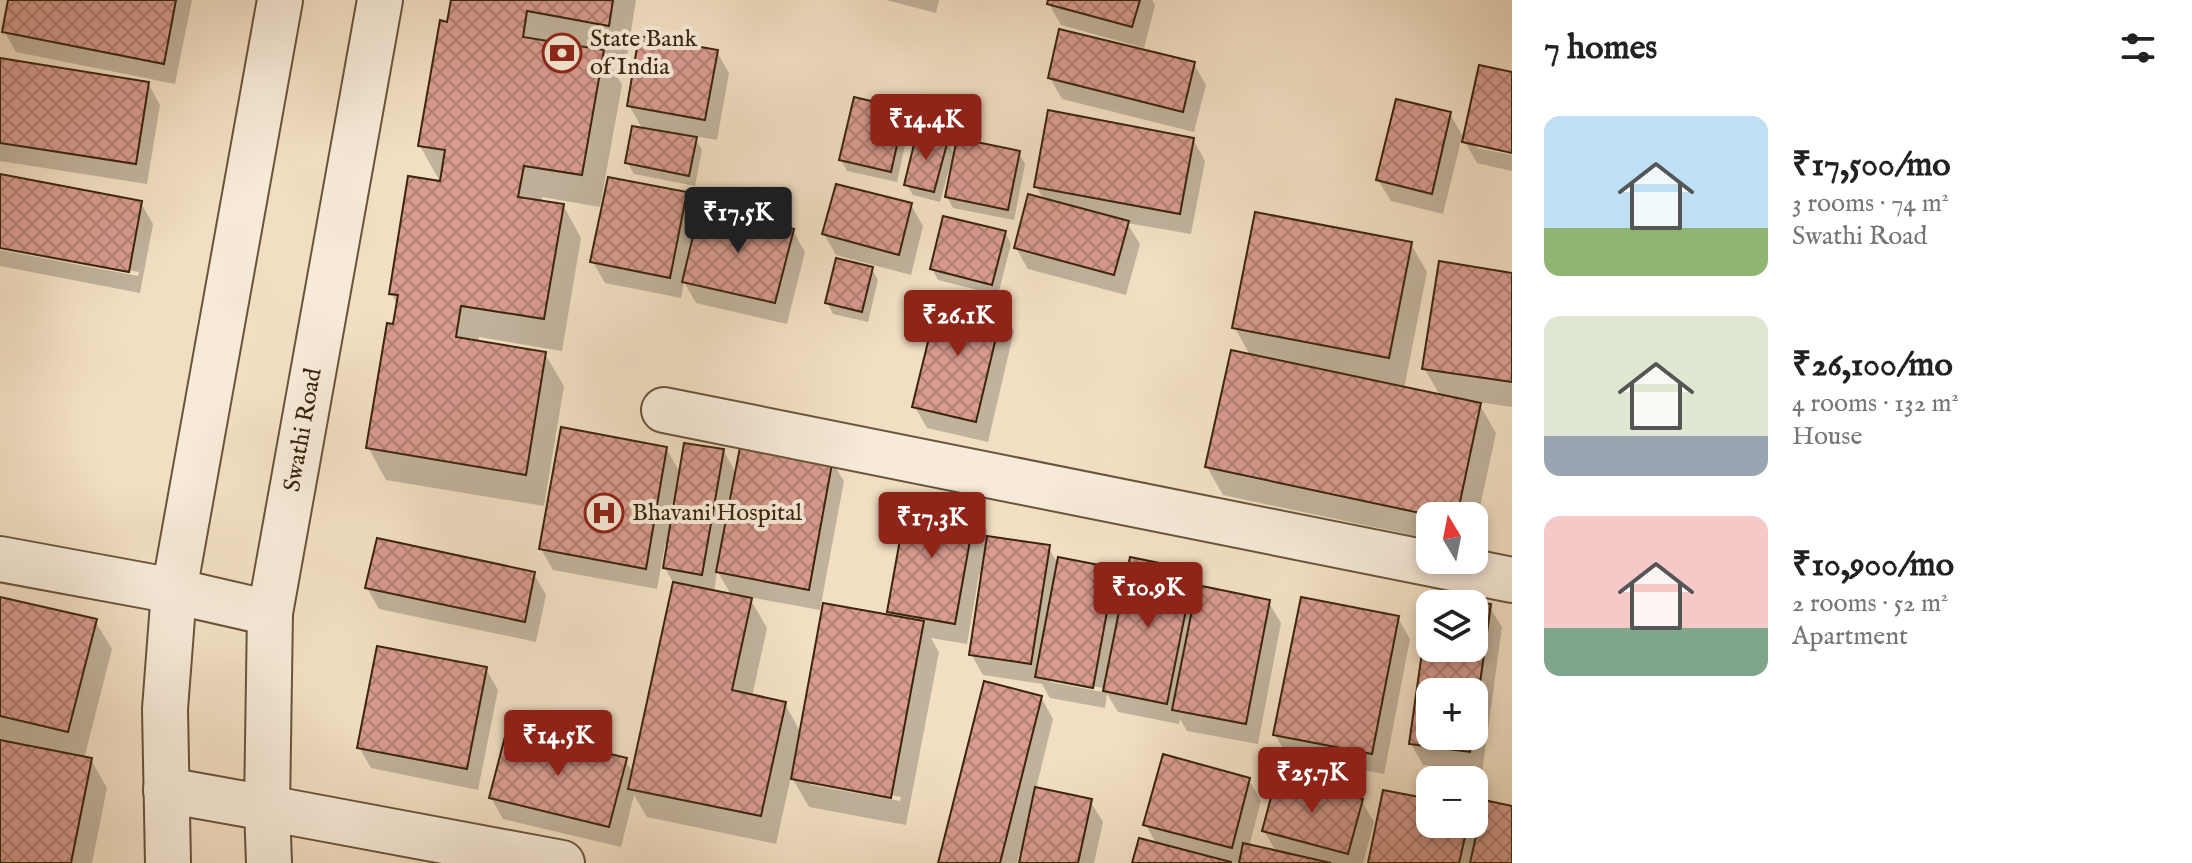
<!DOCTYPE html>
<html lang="en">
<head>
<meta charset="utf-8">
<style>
  :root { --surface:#fff; --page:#f2f2f2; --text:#222; --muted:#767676; --accent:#8f2418 }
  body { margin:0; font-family:"IM FELL English",serif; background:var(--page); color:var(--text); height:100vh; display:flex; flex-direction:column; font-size:30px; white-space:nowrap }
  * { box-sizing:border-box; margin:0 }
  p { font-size:26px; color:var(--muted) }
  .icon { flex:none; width:44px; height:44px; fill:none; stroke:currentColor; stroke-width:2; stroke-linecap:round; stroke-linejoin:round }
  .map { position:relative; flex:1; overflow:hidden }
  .panel { display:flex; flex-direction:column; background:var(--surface); width:680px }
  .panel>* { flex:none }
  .needle { width:52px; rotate:350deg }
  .buttons { position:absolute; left:1416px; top:502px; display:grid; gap:16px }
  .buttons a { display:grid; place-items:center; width:72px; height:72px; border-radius:16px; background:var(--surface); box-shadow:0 4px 12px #0003; font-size:40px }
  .price { position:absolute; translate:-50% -68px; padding:0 18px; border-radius:8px; background:var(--accent); color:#fff; font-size:26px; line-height:52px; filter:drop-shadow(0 2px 4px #0008) }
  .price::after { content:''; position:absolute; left:50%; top:48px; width:24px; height:18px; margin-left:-12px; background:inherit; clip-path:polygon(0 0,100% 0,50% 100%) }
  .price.selected { background:#222; color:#fff }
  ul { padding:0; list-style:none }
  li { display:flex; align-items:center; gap:24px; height:200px; padding:0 32px }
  li span { display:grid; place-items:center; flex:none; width:224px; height:160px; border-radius:16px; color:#555 }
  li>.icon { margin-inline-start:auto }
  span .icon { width:96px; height:96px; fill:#fffc; stroke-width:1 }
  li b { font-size:34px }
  h2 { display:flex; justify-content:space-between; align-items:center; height:96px; padding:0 32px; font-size:34px }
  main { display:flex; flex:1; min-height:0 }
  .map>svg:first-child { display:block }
  .shadow { fill:#0003; fill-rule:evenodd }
  .building { fill:url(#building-cross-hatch); stroke:#3b250d; stroke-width:2; fill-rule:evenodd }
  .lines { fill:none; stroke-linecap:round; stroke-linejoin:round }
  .minor-casing { stroke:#69543a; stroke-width:48 }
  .tertiary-casing { stroke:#69543a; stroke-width:48 }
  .minor { stroke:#f7ead8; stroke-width:44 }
  .tertiary { stroke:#f7ead8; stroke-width:44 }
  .labels { text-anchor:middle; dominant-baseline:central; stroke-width:8; stroke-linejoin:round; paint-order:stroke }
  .poi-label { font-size:24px; fill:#3b250d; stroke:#f7ead8; text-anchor:start }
  .street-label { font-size:24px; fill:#3b250d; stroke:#f7ead8 }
</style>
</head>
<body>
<main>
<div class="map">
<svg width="1512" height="863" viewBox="0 0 1512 863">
  <defs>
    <pattern id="building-cross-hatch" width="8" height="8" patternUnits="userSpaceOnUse" patternTransform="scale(2)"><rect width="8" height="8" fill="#d89b8f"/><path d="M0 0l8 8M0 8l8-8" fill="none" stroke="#b07e73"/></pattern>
  </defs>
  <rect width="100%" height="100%" fill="#f2dfc3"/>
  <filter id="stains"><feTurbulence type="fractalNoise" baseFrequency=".0025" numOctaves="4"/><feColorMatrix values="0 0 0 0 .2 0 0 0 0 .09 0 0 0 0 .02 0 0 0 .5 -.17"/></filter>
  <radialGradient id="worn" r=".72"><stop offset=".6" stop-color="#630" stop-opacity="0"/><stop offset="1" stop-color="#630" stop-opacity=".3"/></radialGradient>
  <!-- shadow -->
  <g class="shadow">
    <polygon points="10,0 192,0 175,84 16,52 4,31"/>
    <polygon points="449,0 636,0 627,57 604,53 622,85 600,207 542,197 542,202 563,205 581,238 562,351 479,337 478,342 545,354 564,386 544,506 386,480 368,447 398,306 391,293 442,184 443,179 438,178 420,146 448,25 452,6"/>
    <polygon points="886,0 939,0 936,13"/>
    <polygon points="1050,0 1152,0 1155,5 1144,48 1061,25 1049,4"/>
    <polygon points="717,52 729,73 717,140 694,136 702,150 695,186 634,174 627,162 643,130 629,105"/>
    <polygon points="0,60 148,83 160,105 147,184 0,161"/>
    <polygon points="1194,64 1206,85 1194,132 1062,99 1050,78"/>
    <polygon points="1512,74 1512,151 1477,143 1477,148 1512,155 1512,171 1477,163 1462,137 1443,214 1391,201 1378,180 1450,114 1465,140"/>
    <polygon points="904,111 910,122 897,182 847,171 841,160"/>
    <polygon points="1193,139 1205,161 1191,234 1127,223 1140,244 1126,295 1028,269 1016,248 1044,200 1036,186"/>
    <polygon points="947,142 955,156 1019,153 1025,164 1014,220 953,208 947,197 953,166 950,166 940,202 913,195 906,184"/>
    <polygon points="0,176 141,203 153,224 140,293 0,266 0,250 138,276 139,272 0,246"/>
    <polygon points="686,194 700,218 793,231 805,252 787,324 696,303 684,282 681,298 605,283 593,262"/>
    <polygon points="911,205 923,226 911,275 836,255 824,234"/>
    <polygon points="1005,232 1011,244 998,295 938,280 932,269"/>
    <polygon points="1411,244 1427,272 1404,389 1441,397 1424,368 1512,275 1512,407 1478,402 1496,433 1474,535 1474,516 1430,516 1430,539 1223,495 1207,467 1251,357 1235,328"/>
    <polygon points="872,269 878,280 868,322 833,314 827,302"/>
    <polygon points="1002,310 1014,331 988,442 927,428 915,407"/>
    <path d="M666,448L681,474L723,450L737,475L831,460L844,481L820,610L749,597L767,628L752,697L785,704L801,733L892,618L889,612L975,509L987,530L986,538L1048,547L1058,564L1113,570L1125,591L1193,572L1203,589L1268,601L1281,623L1258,744L1187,731L1180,719L1179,724L1118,712L1107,694L1105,708L1050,698L1042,684L983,675L971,654L983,576L979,575L967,644L931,638L939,652L906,825L809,807L791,776L776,844L647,817L634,795L621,847L503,819L491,798L625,760L634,774L674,584L665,568L669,545L665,544L657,589L553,570L541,549ZM717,571L732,596L714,592ZM1050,678L1103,688V692L1050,682ZM811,781L901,797L900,801L811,785Z"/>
    <polygon points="534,574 546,595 536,642 379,609 367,588"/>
    <path d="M1432,598L1489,606L1502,627L1482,773L1423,765L1411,744L1430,613V648H1474V604H1431ZM1430,692H1474V736H1430Z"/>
    <polygon points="0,599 95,621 112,649 84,759 91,760 107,788 92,863 0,863"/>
    <polygon points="1398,618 1410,639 1384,774 1288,756 1275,735"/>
    <polygon points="486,669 498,690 478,790 371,768 359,747"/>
    <polygon points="1041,697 1053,719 1036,789 1090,801 1103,822 1094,863 1021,863 1023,855 1019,854 1017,863 940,863"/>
    <polygon points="1249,780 1261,801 1249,847 1277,853 1264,831 1362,801 1374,822 1363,863 1135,863 1157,845 1146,825"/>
    <polygon points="1430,801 1430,824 1474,824 1474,816 1480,827 1512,808 1512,863 1370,863"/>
  </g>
  <!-- building -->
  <g class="building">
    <polygon points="8,0 176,0 164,64 2,32"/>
    <polygon points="451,0 613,0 609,26 527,11 523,37 604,50 582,175 524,166 518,197 564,204 544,319 461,306 456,337 546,352 526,475 366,448 387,323 393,324 398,295 389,294 408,176 440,181 445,150 418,146 440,20 447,22"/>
    <polygon points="1048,0 1140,0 1132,27 1047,4"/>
    <polygon points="1059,29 1195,62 1183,112 1048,78"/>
    <polygon points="639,36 718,50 705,120 627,106"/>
    <polygon points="0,58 149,82 136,164 0,143"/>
    <polygon points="1479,65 1512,72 1512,153 1462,142"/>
    <polygon points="854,97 905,109 891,172 839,160"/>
    <polygon points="1396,99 1451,112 1432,194 1376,180"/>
    <polygon points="1048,110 1194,138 1180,214 1034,187"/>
    <polygon points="632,126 697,137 689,176 625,163"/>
    <polygon points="917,132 948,140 934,192 904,185"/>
    <polygon points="957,138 1020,151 1008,210 945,197"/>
    <polygon points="0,174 142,201 129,272 0,248"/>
    <polygon points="608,177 687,192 670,278 590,262"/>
    <polygon points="836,184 912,203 899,255 822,234"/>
    <polygon points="1028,194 1129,221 1114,275 1014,248"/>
    <polygon points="700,207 794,229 775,303 682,282"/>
    <polygon points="1255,212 1412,242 1389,358 1232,328"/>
    <polygon points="943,216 1006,231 992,285 930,269"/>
    <polygon points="836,258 873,267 862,312 825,303"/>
    <polygon points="1439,261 1512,273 1512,382 1422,369"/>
    <polygon points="940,293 1003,308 976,422 912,407"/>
    <polygon points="1231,350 1481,403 1457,516 1434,516 1205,467"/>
    <polygon points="561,427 667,447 646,569 539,549"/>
    <polygon points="741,442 833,458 809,590 716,572"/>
    <polygon points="684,443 724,449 702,575 663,568"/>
    <polygon points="908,495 976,507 955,624 887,612"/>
    <polygon points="987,536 1050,545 1031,664 969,655"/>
    <polygon points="377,538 535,572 525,622 365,588"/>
    <polygon points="1058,557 1115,568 1093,688 1035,677"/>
    <polygon points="1130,557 1194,570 1167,704 1103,691"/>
    <polygon points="673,582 752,598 732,690 786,702 761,816 628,789"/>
    <polygon points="1197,585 1270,600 1246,724 1172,710"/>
    <path d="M1430,596L1491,604L1474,726V692H1430V736H1473L1470,752L1409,744ZM1430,604H1474V648H1430Z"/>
    <polygon points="0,597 97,619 68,732 0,716"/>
    <polygon points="1301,597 1399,616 1372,754 1273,735"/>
    <polygon points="823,603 924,621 891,798 791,779"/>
    <polygon points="377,646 487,667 467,769 357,748"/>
    <polygon points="984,681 1042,696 1000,863 938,863"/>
    <polygon points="507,729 627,758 609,827 489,798"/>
    <polygon points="0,740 92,758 71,863 0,863"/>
    <polygon points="1163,754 1250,778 1232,848 1143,825"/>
    <polygon points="1277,775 1363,799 1348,854 1262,831"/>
    <polygon points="1035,787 1092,799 1078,863 1019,863"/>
    <polygon points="1383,790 1430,799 1430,824 1468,824 1459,863 1368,863"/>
    <polygon points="1484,800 1512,806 1512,863 1470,863"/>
    <polygon points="1139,838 1231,862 1231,863 1132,863"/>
    <polygon points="1243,843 1331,863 1239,863"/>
  </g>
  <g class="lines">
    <defs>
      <g id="minor">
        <polyline points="664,410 1512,580"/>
        <polyline points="0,559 174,591 270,613"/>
        <polyline points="166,790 267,808"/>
      </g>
      <g id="tertiary">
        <polyline points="267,808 562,863"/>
        <polyline points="168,863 165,709 174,591 280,0"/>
        <path id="s1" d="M269,863L267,808L270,613L380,0"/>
      </g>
    </defs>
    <!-- minor casing -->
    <use href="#minor" class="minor-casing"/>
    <!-- tertiary casing -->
    <use href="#tertiary" class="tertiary-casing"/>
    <!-- minor -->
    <use href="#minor" class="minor"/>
    <!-- tertiary -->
    <use href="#tertiary" class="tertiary"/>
  </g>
  <!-- icons -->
  <defs>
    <symbol id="bank-ring" viewBox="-11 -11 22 22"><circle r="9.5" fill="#f7ead8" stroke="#8f2418" stroke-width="1.5"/><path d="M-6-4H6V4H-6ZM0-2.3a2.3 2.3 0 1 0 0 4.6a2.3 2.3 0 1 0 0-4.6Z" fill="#8f2418"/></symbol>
    <symbol id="hospital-ring" viewBox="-11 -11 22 22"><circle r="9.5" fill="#f7ead8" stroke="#8f2418" stroke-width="1.5"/><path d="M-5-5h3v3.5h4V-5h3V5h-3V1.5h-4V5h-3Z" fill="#8f2418"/></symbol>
  </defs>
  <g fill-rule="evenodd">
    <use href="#bank-ring" x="540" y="31" width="44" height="44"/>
    <use href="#hospital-ring" x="582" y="491" width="44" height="44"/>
  </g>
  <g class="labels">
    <!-- poi labels -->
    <g class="poi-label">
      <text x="590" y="39">State Bank<tspan x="590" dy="28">of India</tspan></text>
      <text x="632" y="513">Bhavani Hospital</text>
    </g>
    <!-- street labels -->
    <g class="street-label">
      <text stroke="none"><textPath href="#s1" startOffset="436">Swathi Road</textPath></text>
    </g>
  </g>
  <rect width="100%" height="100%" filter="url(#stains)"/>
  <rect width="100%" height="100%" fill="url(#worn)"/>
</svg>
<div class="buttons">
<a><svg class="needle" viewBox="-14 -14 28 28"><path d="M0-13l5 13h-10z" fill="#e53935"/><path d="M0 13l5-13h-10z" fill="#767676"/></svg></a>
<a><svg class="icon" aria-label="layers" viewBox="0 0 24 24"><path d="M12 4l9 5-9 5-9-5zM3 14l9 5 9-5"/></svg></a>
<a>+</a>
<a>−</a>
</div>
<b class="price" style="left:926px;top:162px">₹14.4K</b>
<b class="price selected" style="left:738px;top:255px">₹17.5K</b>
<b class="price" style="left:958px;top:358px">₹26.1K</b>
<b class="price" style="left:932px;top:560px">₹17.3K</b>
<b class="price" style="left:1148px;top:630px">₹10.9K</b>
<b class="price" style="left:558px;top:778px">₹14.5K</b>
<b class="price" style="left:1312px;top:815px">₹25.7K</b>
</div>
<section class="panel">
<h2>7 homes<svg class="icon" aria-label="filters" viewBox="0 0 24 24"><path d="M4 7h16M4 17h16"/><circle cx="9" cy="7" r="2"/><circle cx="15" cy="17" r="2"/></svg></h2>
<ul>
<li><span style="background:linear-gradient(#bfe0f5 70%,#8fb573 0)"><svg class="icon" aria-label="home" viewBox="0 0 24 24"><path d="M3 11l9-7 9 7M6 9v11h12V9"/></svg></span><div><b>₹17,500/mo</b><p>3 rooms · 74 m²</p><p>Swathi Road</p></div></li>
<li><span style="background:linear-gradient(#dfe7d0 75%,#9aa5b1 0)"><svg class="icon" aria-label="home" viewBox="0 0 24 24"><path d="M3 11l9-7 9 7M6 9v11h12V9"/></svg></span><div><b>₹26,100/mo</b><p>4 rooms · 132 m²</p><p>House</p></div></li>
<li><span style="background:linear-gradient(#f6c9c9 70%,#7fa58c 0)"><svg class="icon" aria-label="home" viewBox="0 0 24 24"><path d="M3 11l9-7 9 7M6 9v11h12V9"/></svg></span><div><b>₹10,900/mo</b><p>2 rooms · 52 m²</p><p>Apartment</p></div></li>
</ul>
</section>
</main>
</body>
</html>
